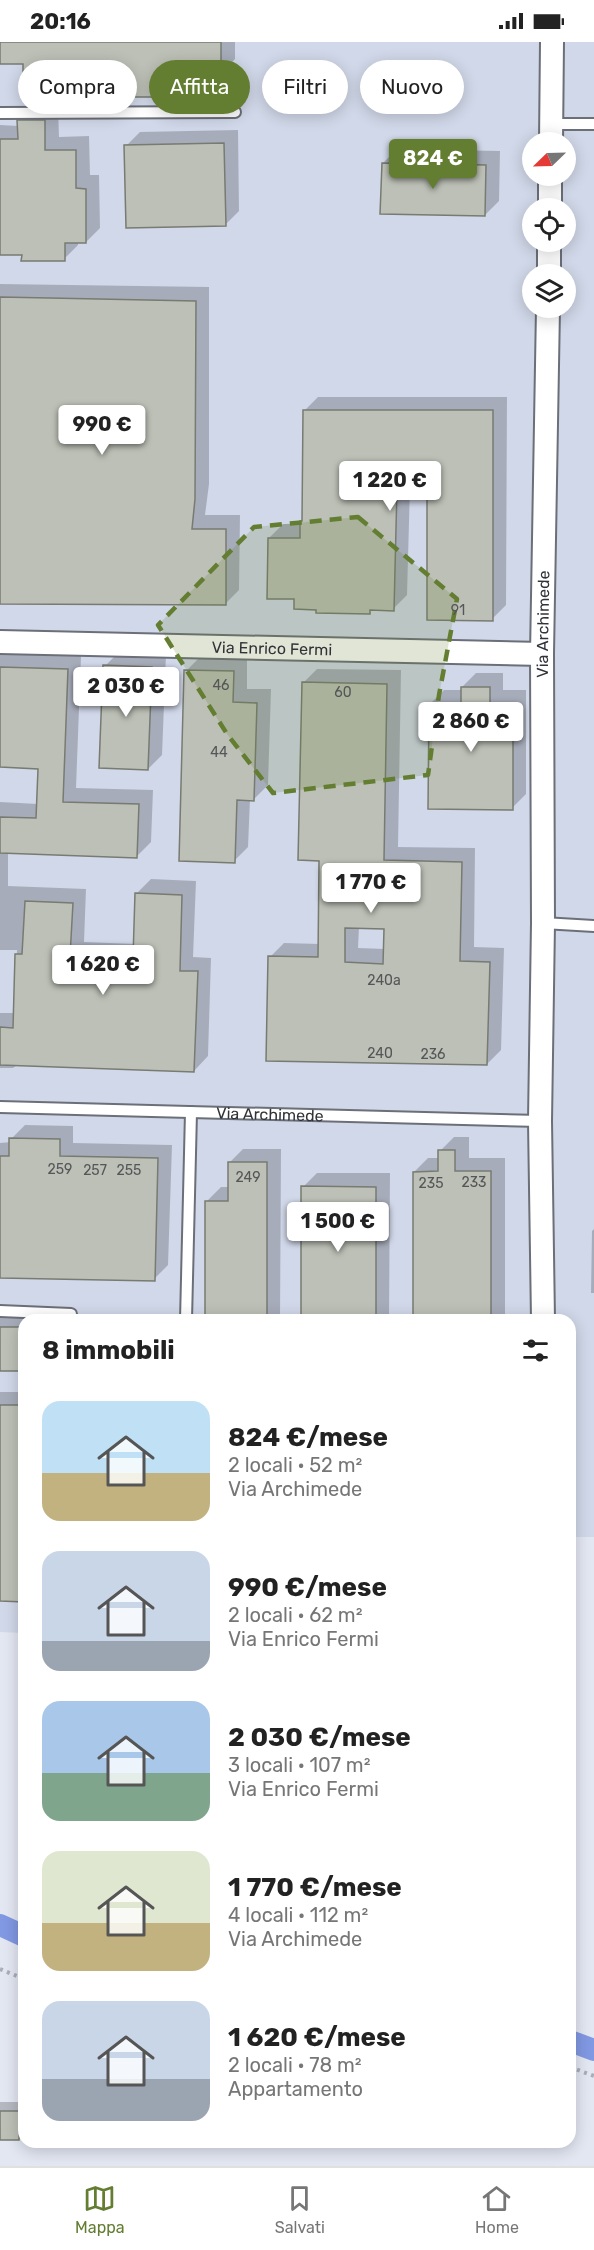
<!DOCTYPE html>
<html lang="it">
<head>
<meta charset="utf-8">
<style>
  :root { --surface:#fff; --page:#f6f6f6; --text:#222; --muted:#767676; --line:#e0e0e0; --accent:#637d31 }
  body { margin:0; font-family:Rubik,sans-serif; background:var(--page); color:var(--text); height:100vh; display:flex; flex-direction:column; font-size:22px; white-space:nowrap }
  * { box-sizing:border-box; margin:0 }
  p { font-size:20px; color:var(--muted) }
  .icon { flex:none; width:33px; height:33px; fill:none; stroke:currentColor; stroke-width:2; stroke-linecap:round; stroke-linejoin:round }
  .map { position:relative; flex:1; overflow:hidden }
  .panel { position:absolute; left:18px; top:1272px; width:558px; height:834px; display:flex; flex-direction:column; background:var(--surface); border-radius:18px; box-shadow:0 3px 15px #0003 }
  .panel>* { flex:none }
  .top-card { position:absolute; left:18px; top:18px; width:558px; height:54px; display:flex; gap:12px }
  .needle { width:39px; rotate:247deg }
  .buttons { position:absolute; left:522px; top:90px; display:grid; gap:12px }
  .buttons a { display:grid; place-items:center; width:54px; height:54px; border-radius:50%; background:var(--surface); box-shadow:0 3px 15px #0003; font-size:30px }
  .price { position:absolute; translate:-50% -51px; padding:0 14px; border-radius:6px; background:#fff; color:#222; font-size:20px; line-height:39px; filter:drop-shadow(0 2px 3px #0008) }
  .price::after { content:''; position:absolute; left:50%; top:36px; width:18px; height:14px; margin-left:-9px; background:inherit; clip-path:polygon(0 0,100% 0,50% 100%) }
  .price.active { background:var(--accent); color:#fff }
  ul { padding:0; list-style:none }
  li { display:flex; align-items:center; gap:18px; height:150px; padding:0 24px }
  li span { display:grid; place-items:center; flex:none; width:168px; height:120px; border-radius:18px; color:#555 }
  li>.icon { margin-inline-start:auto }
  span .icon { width:72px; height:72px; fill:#fffc; stroke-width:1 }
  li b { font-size:26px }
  h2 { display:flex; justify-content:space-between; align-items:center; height:72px; padding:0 24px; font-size:26px }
  .pill { padding:0 21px; border-radius:27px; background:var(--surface); box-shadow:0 3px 15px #0003; font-size:21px; line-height:54px }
  .pill.active { background:var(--accent); color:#fff }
  .status { display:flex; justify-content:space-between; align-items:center; height:42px; padding:0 30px; background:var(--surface); direction:ltr }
  .status svg { height:16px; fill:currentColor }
  .tab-bar { display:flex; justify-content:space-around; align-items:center; height:84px; border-top:2px solid var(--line); background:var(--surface); font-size:16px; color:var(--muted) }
  .tab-bar a { display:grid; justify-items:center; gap:3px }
  .tab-bar .active { color:var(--accent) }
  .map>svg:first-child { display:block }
  .built { fill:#d1d8e9; fill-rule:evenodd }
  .shadow { fill:#0003; fill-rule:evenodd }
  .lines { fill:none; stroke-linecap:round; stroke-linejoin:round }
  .canal { stroke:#8198e2; stroke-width:22 }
  .building { fill:#bcc0b6; stroke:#777b71; stroke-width:1.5; fill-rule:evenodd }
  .service-casing { stroke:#6b6f78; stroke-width:14 }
  .minor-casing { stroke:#6b6f78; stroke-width:26 }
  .path { stroke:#aaadb7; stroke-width:4; stroke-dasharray:3 4.5; stroke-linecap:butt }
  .service { stroke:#fff; stroke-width:10 }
  .minor { stroke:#fff; stroke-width:22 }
  .marked { fill:#637d31; fill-opacity:0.2; stroke:#637d31; stroke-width:4.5; stroke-dasharray:12 8; stroke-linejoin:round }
  .labels { text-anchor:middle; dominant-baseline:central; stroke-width:5; stroke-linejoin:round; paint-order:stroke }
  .number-label { font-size:14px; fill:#545658 }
  .street-label { font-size:16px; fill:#323338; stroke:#e3e7f2 }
</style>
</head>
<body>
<div class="status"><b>20:16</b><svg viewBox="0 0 49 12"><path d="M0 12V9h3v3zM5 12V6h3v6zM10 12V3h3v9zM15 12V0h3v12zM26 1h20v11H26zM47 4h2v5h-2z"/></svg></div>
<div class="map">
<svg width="594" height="2124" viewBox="0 0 594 2124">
  <rect width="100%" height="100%" fill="#e3e7f2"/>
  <!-- built -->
  <path class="built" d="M0,0H594V1495H570V1278H24V1591L0,1590ZM532,100H566V134H532ZM532,166H566V200H532ZM532,232H566V266H532Z"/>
  <!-- shadow -->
  <g class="shadow">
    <polygon points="0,0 235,0 235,17 220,32 172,32 172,39 158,53 129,35 24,20 0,20"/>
    <polygon points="33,65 58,65 59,95 89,94 90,133 99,133 100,186 86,200 78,200 78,203 64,217 23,212 0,212 0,83 19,84 19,79"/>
    <polygon points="238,88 239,169 225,183 126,104 140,90"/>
    <polygon points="397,107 500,109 499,159 485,173 383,121"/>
    <polygon points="0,242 209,245 209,442 205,473 240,473 239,548 225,562 0,560"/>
    <polygon points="318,355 507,355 506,563 492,577 429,444 410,444 407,553 393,567 373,567 369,570 318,566 296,556 269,496 283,482 302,482 304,477 304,369"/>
    <polygon points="119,610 166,612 162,713 148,727 105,624"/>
    <polygon points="0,611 81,614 76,746 153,748 151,800 136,815 8,810 8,844 86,847 84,900 135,902 137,851 151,837 196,839 193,915 211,916 208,1014 194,1029 17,1023 13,1026 0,1026 0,971 15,971 17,908 0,908 0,760 38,762 39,725 0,724"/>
    <polygon points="200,615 247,616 247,647 271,647 268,743 254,757 250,757 248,805 234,819 186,629"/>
    <path d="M317,627L401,628L398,805L475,806L474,905L504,906L501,1008L487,1022L270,915L284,901L320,902L321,817L303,641ZM359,885L386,886L385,907L358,906Z"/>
    <polygon points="476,631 503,631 503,648 526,648 526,752 512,766 430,662 444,648 462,648 462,645"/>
    <polygon points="25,1083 73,1084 73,1101 172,1103 168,1223 154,1237 0,1235 0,1101 11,1100 11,1097"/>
    <polygon points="454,1095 469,1095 469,1116 505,1116 505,1278 414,1278 414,1130 428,1116 440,1116 440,1109"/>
    <polygon points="243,1107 281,1107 280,1278 206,1278 207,1159 221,1145 229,1145 229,1121"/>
    <polygon points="317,1131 390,1131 389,1278 302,1278 303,1145"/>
    <polygon points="594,1187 594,1251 591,1251 592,1189"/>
    <polygon points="0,1263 17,1263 17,1271 56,1272 56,1278 24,1278 24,1328 0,1327"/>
    <polygon points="0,1350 24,1350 24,1559 0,1557"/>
    <polygon points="0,2060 24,2060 24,2092 19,2097 0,2097"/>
  </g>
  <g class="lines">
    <!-- canal -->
    <g class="canal">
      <polyline points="0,1883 24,1894"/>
      <polyline points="570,1999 594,2008"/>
    </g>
  </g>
  <!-- building -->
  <g class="building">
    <polygon points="0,0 221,0 221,33 158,33 158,55 127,55 127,36 23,36 23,22 0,22"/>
    <polygon points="17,78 45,78 45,108 76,108 76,146 86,147 86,201 65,201 65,219 21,219 22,213 0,213 0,97 18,97"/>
    <polygon points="224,101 226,184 126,186 124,103"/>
    <polygon points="382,121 486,123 485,174 380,172"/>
    <polygon points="0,255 196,259 195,457 192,487 226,487 226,563 0,562"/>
    <polygon points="303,368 493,368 493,579 427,578 427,446 397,445 394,569 370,568 370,572 316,571 316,568 294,567 294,557 267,557 268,496 300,496 300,479 302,479"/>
    <polygon points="103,623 152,625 148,728 99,726"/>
    <polygon points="0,625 68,627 63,760 139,762 137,816 0,811 0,775 36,776 38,727 0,725"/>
    <polygon points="184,628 234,629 233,660 257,661 254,759 237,758 235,821 179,819"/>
    <path d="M302,640L387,642L384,818L462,820L460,919L490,920L487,1023L266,1019L268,914L318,915L319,819L298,818ZM345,886L384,887L383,922L345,920Z"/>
    <polygon points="461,645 490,645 490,661 513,661 513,768 428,767 429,661 461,662"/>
    <polygon points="135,851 182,853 180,929 198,929 194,1030 0,1023 0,985 13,986 15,912 22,912 25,859 73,861 70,914 133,916"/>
    <polygon points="9,1096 60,1097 60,1114 158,1116 155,1239 0,1236 0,1114 9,1114"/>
    <polygon points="438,1108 455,1108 455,1129 491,1129 491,1278 413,1278 413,1130 438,1129"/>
    <polygon points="228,1120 267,1120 267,1278 205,1278 205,1159 228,1159"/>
    <polygon points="301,1144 376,1145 376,1278 301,1278"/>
    <rect x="0" y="1285" width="24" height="44"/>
    <polygon points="0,1363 24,1363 24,1560 0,1559"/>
    <polygon points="0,2069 20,2069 19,2098 0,2098"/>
  </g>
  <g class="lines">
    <defs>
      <g id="service">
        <polyline points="0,71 235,70"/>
        <polyline points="551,82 594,82"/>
        <polyline points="543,881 594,884"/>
        <path id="s1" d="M0,1065L540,1079"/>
        <polyline points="0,1269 71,1272"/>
        <polyline points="186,1278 191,1070"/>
      </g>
      <g id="minor">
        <polyline points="551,100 552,0"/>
        <polyline points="550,166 550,134"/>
        <polyline points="549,232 549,200"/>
        <path id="s2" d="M0,600L542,612"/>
        <path id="s3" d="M543,1278L540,1079L543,881L542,612L548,266"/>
      </g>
    </defs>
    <!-- service casing -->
    <use href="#service" class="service-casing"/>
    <!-- minor casing -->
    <use href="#minor" class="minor-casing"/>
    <!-- path -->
    <g class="path">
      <polyline points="0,1927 24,1937"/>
      <polyline points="570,2025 594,2034"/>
    </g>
    <!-- service -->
    <use href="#service" class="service"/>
    <!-- minor -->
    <use href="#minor" class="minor"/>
  </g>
  <!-- marked area -->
  <path class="marked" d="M358,475L457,557L439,653L428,733L273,751L227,692L158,583L254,485Z"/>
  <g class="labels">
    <!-- number labels -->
    <g class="number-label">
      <text x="458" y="568">91</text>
      <text x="221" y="643">46</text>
      <text x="343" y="650">60</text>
      <text x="219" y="710">44</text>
      <text x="384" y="938">240a</text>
      <text x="380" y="1011">240</text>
      <text x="433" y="1012">236</text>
      <text x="60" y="1127">259</text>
      <text x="95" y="1128">257</text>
      <text x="129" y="1128">255</text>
      <text x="248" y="1135">249</text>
      <text x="474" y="1140">233</text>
      <text x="431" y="1141">235</text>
    </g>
    <!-- street labels -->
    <g class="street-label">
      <text stroke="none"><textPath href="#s3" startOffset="696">Via Archimede</textPath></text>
      <text stroke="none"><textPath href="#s2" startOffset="272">Via Enrico Fermi</textPath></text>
      <text stroke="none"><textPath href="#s1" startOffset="270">Via Archimede</textPath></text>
    </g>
  </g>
</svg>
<div class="buttons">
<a><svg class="needle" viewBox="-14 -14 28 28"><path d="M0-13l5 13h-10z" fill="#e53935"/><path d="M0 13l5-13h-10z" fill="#767676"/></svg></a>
<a><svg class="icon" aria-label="locate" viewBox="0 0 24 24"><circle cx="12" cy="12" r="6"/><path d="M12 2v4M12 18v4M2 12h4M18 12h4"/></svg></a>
<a><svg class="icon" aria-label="layers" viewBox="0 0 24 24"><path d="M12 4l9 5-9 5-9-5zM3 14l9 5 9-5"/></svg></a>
</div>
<b class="price active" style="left:433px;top:148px">824 €</b>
<b class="price" style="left:102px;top:414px">990 €</b>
<b class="price" style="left:390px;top:470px">1 220 €</b>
<b class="price" style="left:126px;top:676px">2 030 €</b>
<b class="price" style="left:471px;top:711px">2 860 €</b>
<b class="price" style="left:371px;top:872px">1 770 €</b>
<b class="price" style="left:103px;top:954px">1 620 €</b>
<b class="price" style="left:338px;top:1211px">1 500 €</b>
<div class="top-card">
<a class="pill">Compra</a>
<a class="pill active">Affitta</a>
<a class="pill">Filtri</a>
<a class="pill">Nuovo</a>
</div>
<section class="panel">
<h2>8 immobili<svg class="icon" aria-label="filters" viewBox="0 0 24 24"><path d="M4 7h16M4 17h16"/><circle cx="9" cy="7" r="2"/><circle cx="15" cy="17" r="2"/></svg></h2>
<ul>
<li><span style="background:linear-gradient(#bfe0f5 60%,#c2b280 0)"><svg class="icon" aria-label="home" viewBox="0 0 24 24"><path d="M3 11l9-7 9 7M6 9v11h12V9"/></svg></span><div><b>824 €/mese</b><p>2 locali · 52 m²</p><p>Via Archimede</p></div></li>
<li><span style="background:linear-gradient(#c9d6e8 75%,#9aa5b1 0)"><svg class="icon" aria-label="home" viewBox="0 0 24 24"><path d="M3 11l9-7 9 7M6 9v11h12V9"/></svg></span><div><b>990 €/mese</b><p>2 locali · 62 m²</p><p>Via Enrico Fermi</p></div></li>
<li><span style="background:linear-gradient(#a9c7e8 60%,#7fa58c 0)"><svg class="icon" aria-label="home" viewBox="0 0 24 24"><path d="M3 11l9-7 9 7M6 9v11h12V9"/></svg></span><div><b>2 030 €/mese</b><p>3 locali · 107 m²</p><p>Via Enrico Fermi</p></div></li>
<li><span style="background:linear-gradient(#dfe7d0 60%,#c2b280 0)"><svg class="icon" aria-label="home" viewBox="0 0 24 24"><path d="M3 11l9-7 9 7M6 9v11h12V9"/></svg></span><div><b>1 770 €/mese</b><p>4 locali · 112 m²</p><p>Via Archimede</p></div></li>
<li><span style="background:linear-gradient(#c9d6e8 65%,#9aa5b1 0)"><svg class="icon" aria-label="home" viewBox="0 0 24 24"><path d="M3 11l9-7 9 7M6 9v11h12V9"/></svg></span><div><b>1 620 €/mese</b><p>2 locali · 78 m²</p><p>Appartamento</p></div></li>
</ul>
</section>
</div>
<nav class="tab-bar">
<a class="active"><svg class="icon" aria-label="map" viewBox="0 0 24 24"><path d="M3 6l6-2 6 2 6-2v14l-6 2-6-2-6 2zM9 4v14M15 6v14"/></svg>Mappa</a>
<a><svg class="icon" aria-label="saved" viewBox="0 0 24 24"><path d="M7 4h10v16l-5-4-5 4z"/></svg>Salvati</a>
<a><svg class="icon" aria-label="home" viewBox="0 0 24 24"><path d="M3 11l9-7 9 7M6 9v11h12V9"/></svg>Home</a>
</nav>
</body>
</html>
